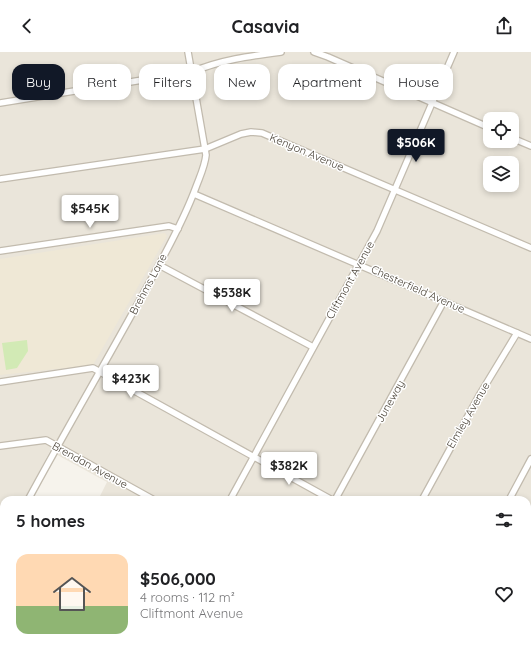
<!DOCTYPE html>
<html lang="en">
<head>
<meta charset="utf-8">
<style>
  :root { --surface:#fff; --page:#f6f6f6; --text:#202124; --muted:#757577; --accent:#111827 }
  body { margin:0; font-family:Quicksand,sans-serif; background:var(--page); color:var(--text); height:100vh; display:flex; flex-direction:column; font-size:15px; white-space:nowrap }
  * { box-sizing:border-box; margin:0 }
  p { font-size:13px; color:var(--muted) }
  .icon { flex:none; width:22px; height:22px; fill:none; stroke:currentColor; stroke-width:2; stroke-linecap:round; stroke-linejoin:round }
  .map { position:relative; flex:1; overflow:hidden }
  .sheet { position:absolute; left:0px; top:444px; width:531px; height:156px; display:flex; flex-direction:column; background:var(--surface); border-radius:12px 12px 0 0; box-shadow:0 2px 6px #0003 }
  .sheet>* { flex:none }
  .hud { position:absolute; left:12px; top:12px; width:507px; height:36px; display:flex; gap:8px }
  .controls { position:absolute; left:483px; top:60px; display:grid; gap:8px }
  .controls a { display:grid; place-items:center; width:36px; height:36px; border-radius:8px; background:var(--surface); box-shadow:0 2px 6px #0003; font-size:20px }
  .price { position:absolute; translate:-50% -34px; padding:0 9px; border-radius:4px; background:#fff; color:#222; font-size:13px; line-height:26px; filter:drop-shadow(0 1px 2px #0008) }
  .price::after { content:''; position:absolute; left:50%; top:24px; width:12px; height:9px; margin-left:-6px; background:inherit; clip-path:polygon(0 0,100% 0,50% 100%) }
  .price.active { background:var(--accent); color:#fff }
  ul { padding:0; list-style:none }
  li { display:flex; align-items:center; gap:12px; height:100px; padding:0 16px }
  li span { display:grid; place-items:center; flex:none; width:112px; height:80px; border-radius:12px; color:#555 }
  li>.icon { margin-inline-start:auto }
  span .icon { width:48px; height:48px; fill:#fffc; stroke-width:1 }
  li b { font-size:17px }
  h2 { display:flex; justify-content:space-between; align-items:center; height:48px; padding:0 16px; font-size:17px }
  .chip { padding:0 14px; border-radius:12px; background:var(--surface); box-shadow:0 2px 6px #0003; font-size:14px; line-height:36px }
  .chip.active { background:var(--accent); color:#fff }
  header { display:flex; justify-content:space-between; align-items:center; height:52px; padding:0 16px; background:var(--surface); font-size:18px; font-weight:800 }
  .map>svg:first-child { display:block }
  .residential { fill:#eae5da; fill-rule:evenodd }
  .education { fill:#efe8d6 }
  .green { fill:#d2eab5 }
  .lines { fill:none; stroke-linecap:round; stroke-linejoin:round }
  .minor-casing { stroke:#c2bbae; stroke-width:8 }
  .minor { stroke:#fff; stroke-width:5.5 }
  .labels { text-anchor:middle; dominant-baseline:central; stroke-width:3; stroke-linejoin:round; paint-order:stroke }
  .street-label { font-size:11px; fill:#4b4439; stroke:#fff }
</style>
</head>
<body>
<header><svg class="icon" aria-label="back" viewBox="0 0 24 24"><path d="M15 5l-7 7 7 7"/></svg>Casavia<svg class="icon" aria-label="share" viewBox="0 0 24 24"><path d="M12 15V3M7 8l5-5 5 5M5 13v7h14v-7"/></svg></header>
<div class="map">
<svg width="531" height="600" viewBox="0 0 531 600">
  <rect width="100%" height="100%" fill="#f6f3ec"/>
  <!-- residential -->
  <path class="residential" d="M0,0H531V600H0V513L4,506V596H527V448H98L107,430L50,399L24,448H4V484L0,491ZM490,67H512V89H490ZM490,111H512V133H490Z"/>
  <!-- education -->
  <polygon class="education" points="165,181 167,184 93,313 0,323 0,207"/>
  <!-- green -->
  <polygon class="green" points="27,288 28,299 17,316 6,318 2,291"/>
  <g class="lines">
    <defs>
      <g id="minor">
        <polyline points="314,0 328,5 490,76"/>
        <path d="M0,51L192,20C220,8 250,4 281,0"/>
        <polyline points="512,86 531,94"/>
        <polyline points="0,127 205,97 241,82 251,80 262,81 531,196"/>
        <polyline points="194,142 531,287"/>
        <polyline points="0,199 169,174 178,177"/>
        <polyline points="159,213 313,295"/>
        <polyline points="0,330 93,316 332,448"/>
        <polyline points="0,394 46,388 154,448"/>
        <path d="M28,448C69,372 113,298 154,222C170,193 185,165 196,135C200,124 205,114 206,103L188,0"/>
        <polyline points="230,448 377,179 454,0"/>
        <polyline points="335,448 444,249"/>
        <polyline points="422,448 480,342 517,281"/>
        <polyline points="509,448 531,407"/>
        <polyline points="0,463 4,462"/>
        <polyline points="0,500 4,492"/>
        <polyline points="0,542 4,544"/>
        <polyline points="527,569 531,562"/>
        <polyline points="424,596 431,600"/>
        <polyline points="147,600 150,596"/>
        <polyline points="252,600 254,596"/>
        <polyline points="339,600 341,596"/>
        <polyline points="510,600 512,596"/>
      </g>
    </defs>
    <!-- minor casing -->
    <use href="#minor" class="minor-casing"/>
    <!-- minor -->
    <use href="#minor" class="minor"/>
  </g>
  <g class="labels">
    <!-- street labels -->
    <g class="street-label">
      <text transform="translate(307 100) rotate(23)">Kenyon Avenue</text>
      <text transform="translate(350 228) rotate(-61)">Cliftmont Avenue</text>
      <text transform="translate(148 232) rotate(-62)">Brehms Lane</text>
      <text transform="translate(418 237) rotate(24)">Chesterfield Avenue</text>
      <text transform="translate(390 349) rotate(-61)">Juneway</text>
      <text transform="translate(468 363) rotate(-60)">Elmley Avenue</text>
      <text transform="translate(90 413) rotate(29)">Brendan Avenue</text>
    </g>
  </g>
</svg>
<div class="controls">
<a><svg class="icon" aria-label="locate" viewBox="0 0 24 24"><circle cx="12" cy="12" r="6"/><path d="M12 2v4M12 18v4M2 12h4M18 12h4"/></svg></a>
<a><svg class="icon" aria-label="layers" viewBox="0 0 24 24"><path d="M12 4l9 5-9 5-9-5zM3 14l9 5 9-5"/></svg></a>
</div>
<b class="price active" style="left:416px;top:111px">$506K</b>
<b class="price" style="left:90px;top:177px">$545K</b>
<b class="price" style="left:232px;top:261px">$538K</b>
<b class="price" style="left:131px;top:347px">$423K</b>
<b class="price" style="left:289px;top:434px">$382K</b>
<div class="hud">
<a class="chip active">Buy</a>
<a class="chip">Rent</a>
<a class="chip">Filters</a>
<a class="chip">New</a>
<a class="chip">Apartment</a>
<a class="chip">House</a>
</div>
<section class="sheet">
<h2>5 homes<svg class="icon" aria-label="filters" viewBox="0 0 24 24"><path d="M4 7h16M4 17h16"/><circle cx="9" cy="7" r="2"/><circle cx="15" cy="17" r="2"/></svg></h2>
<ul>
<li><span style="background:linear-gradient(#ffd9b3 65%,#8fb573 0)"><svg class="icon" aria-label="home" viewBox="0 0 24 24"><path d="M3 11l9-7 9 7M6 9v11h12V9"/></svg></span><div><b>$506,000</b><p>4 rooms · 112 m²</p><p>Cliftmont Avenue</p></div><svg class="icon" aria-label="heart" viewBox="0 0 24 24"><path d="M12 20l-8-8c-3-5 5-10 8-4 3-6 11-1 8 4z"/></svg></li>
</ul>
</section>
</div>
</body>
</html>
